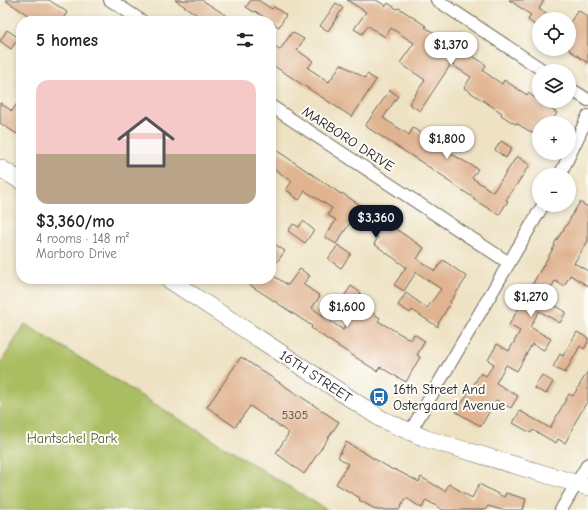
<!DOCTYPE html>
<html lang="en">
<head>
<meta charset="utf-8">
<style>
  :root { --surface:#fff; --page:#f2f2f2; --text:#222; --muted:#767676; --line:#e0e0e0; --accent:#111827 }
  body { margin:0; font-family:"Comic Neue",sans-serif; background:var(--page); color:var(--text); height:100vh; display:flex; flex-direction:column; font-size:15px; white-space:nowrap }
  * { box-sizing:border-box; margin:0 }
  p { font-size:13px; color:var(--muted) }
  .icon { flex:none; width:22px; height:22px; fill:none; stroke:currentColor; stroke-width:2; stroke-linecap:round; stroke-linejoin:round }
  .map { position:relative; flex:1; overflow:hidden }
  .drawer { position:absolute; left:16px; top:16px; width:260px; height:268px; display:flex; flex-direction:column; background:var(--surface); border-radius:16px; box-shadow:0 2px 6px #0003 }
  .drawer>* { flex:none }
  .fabs { position:absolute; left:532px; top:12px; display:grid; gap:8px }
  .fabs a { display:grid; place-items:center; width:44px; height:44px; border-radius:50%; background:var(--surface); box-shadow:0 2px 6px #0003; font-size:20px }
  .price { position:absolute; translate:-50% -34px; padding:0 9px; border-radius:14px; background:#fff; color:#222; font-size:13px; line-height:26px; filter:drop-shadow(0 1px 2px #0008) }
  .price::after { content:''; position:absolute; left:50%; top:24px; width:12px; height:9px; margin-left:-6px; background:inherit; clip-path:polygon(0 0,100% 0,50% 100%) }
  .price.active { background:var(--accent); color:#fff }
  ul { padding:0; list-style:none }
  li { display:grid; align-content:center; gap:8px; height:212px; padding:0 20px }
  li+li { border-top:1px solid var(--line) }
  li span { display:grid; place-items:center; height:124px; border-radius:12px; color:#555 }
  li>.icon { margin-inline-start:auto }
  span .icon { width:72px; height:72px; fill:#fffc; stroke-width:1 }
  li b { font-size:17px }
  h2 { display:flex; justify-content:space-between; align-items:center; height:48px; padding:0 20px; font-size:17px }
  .map>svg:first-child { display:block }
  .green { fill:#aabd61; stroke:#636c3e }
  .building { fill:#e0b491 }
  .lines { fill:none; stroke-linecap:round; stroke-linejoin:round }
  .street-casing { stroke:#666156; stroke-width:14 }
  .secondary-casing { stroke:#666156; stroke-width:18 }
  .street { stroke:#fff; stroke-width:12 }
  .secondary { stroke:#fff; stroke-width:17 }
  .labels { text-anchor:middle; dominant-baseline:central; stroke-width:4; stroke-linejoin:round; paint-order:stroke }
  .number-label { font-size:12px; fill:#4d4239 }
  .street-label { font-size:14px; fill:#1c1c1c; stroke:#fdfcf7 }
  .poi-label { font-size:14px; fill:#1c1c1c; stroke:#fdfcf7; text-anchor:start }
  .park-label { font-size:14px; fill:#555c38; stroke:#fdfcf7 }
</style>
</head>
<body>
<div class="map">
<svg width="588" height="510" viewBox="0 0 588 510">
  <rect width="100%" height="100%" fill="#fdfcf7"/>
  <filter id="ink" filterUnits="userSpaceOnUse"><feTurbulence type="fractalNoise" baseFrequency=".025" numOctaves="2"/><feDisplacementMap in="SourceGraphic" scale="8" xChannelSelector="R" yChannelSelector="G"/><feConvolveMatrix kernelMatrix="1 2 1 2 8 2 1 2 1" color-interpolation-filters="sRGB"/></filter>
  <filter id="wash" filterUnits="userSpaceOnUse"><feTurbulence type="fractalNoise" baseFrequency=".012" numOctaves="4" result="noise"/><feDisplacementMap in="SourceGraphic" scale="16" xChannelSelector="R" yChannelSelector="G"/><feGaussianBlur stdDeviation="0.9" result="paint"/><feColorMatrix in="noise" values="0 0 0 0 0 0 0 0 0 0 0 0 0 0 0 0 0 1.4 0 .05"/><feComposite in="paint" operator="in"/></filter>
  <g filter="url(#wash)">
    <rect width="100%" height="100%" fill="#eee2c3"/>
    <!-- green -->
    <polygon class="green" points="25,324 327,510 0,510 0,364"/>
    <g id="blocks">
      <!-- building -->
      <g class="building">
        <polygon points="5,0 49,0 67,12 62,21 37,21"/>
        <polygon points="175,0 202,0 235,21 206,21"/>
        <polygon points="251,0 258,0 272,9 274,7 286,15 279,27 255,11 254,12 246,7"/>
        <polygon points="347,0 376,0 386,6 388,3 397,9 399,8 426,26 425,27 440,37 441,36 444,36 486,65 483,71 502,84 504,80 527,95 528,93 557,113 550,123 539,123 539,137 516,123 515,124 501,115 502,113 464,88 471,77 451,64 420,111 409,104 425,80 400,63 414,43 391,28 385,37 368,26 362,34 354,29 366,12"/>
        <polygon points="509,0 544,0 539,9 554,19 539,19 539,28 528,20 531,15"/>
        <polygon points="336,3 343,8 328,31 320,26"/>
        <polygon points="578,10 588,17 588,63 569,50 569,24"/>
        <polygon points="7,30 19,38 11,49 0,41"/>
        <polygon points="292,32 304,39 297,50 313,61 308,68 329,82 341,64 365,78 367,74 376,80 352,117 271,64 271,44 280,50"/>
        <polygon points="390,90 398,96 383,118 409,135 413,128 448,152 478,169 472,178 493,192 517,156 530,165 506,200 508,201 499,215 473,199 474,198 445,179 446,178 365,126"/>
        <polygon points="21,98 21,128 17,134 0,123 0,103 12,111"/>
        <polygon points="501,141 512,148 506,158 495,150"/>
        <polygon points="276,150 341,194 342,193 424,248 417,259 435,271 443,260 467,277 450,302 451,302 438,324 438,327 412,310 410,313 398,305 406,293 427,308 441,289 416,272 404,291 394,285 406,267 374,244 378,237 352,220 336,244 325,237 336,220 328,215 332,208 305,191 299,200 291,194 291,193 286,190 292,181 271,167 271,158"/>
        <polygon points="580,202 588,207 588,241 574,263 588,271 588,286 570,275 564,286 555,281 544,299 566,312 560,323 539,311 530,327 551,339 544,350 532,344 517,371 506,365 496,383 518,396 511,408 496,400 481,426 456,412 481,373 486,376 494,364 488,360 497,344 509,351 520,331 509,325 555,245 554,244 571,218 570,218"/>
        <polygon points="303,221 314,230 305,243 288,231 293,224 299,227"/>
        <polygon points="276,245 285,251 277,262 271,258 271,252"/>
        <polygon points="338,245 351,254 341,268 328,259"/>
        <polygon points="300,269 310,276 303,284 320,296 312,308 343,330 359,304 380,318 378,321 411,340 414,334 425,341 417,355 420,357 406,382 380,367 377,371 330,341 311,328 312,326 241,279 271,279 272,275 288,285"/>
        <polygon points="351,286 361,293 352,306 342,299"/>
        <polygon points="577,332 588,338 588,342 584,349 580,346 565,373 553,367 560,354 563,356"/>
        <polygon points="241,357 339,422 304,474 276,453 289,433 250,406 235,427 207,407"/>
        <polygon points="588,371 588,400 573,426 574,427 565,443 558,439 556,443 533,430 531,433 513,423 520,411 550,428 569,394 573,396"/>
        <polygon points="542,375 553,382 546,394 534,388"/>
        <polygon points="346,442 393,470 394,469 419,482 421,477 445,491 449,484 472,498 479,484 504,497 506,493 526,499 523,510 502,510 488,506 485,510 443,510 426,500 422,508 406,498 399,510 377,510 359,500 360,498 336,484 348,464 338,457"/>
      </g>
    </g>
  </g>
  <g filter="url(#ink)">
    <use href="#blocks" fill-opacity="0" stroke="#666156" stroke-width="1"/>
    <g class="lines">
      <defs>
        <g id="street">
          <polyline points="110,0 142,21"/>
          <polyline points="437,0 544,71"/>
          <polyline points="569,88 588,100"/>
          <polyline points="271,106 509,263"/>
          <polyline points="560,175 588,116"/>
          <polyline points="410,432 543,205"/>
          <polyline points="561,510 588,464"/>
        </g>
        <g id="secondary">
          <polyline points="0,168 21,181"/>
          <path id="s1" d="M168,279L383,420L427,439L588,487"/>
        </g>
      </defs>
      <!-- street casing -->
      <use href="#street" class="street-casing"/>
      <!-- secondary casing -->
      <use href="#secondary" class="secondary-casing"/>
      <!-- street -->
      <use href="#street" class="street"/>
      <!-- secondary -->
      <use href="#secondary" class="secondary"/>
    </g>
  </g>
  <!-- icons -->
  <defs>
    <symbol id="bus-disc" viewBox="-11 -11 22 22"><circle r="9.5" fill="#1f6fb2" stroke="#fdfcf7"/><path d="M-5-6H5V4H4V6H2V4H-2V6H-4V4H-5ZM-3.5-4V0h7V-4ZM-3.5 1.2v1.5H-2V1.2ZM2 1.2v1.5H3.5V1.2Z" fill="#fff"/></symbol>
  </defs>
  <g fill-rule="evenodd">
    <use href="#bus-disc" x="368" y="386" width="22" height="22"/>
  </g>
  <g class="labels">
    <!-- number labels -->
    <g class="number-label">
      <text x="295" y="415">5305</text>
    </g>
    <!-- street labels -->
    <g class="street-label">
      <text transform="translate(348 139) rotate(33)">MARBORO DRIVE</text>
      <text stroke="none"><textPath href="#s1" startOffset="177">16TH STREET</textPath></text>
    </g>
    <!-- poi labels -->
    <g class="poi-label">
      <text x="393" y="389">16th Street And<tspan x="393" dy="16">Ostergaard Avenue</tspan></text>
    </g>
    <!-- park labels -->
    <g class="park-label">
      <text x="72" y="438">Hantschel Park</text>
    </g>
  </g>
</svg>
<div class="fabs">
<a><svg class="icon" aria-label="locate" viewBox="0 0 24 24"><circle cx="12" cy="12" r="6"/><path d="M12 2v4M12 18v4M2 12h4M18 12h4"/></svg></a>
<a><svg class="icon" aria-label="layers" viewBox="0 0 24 24"><path d="M12 4l9 5-9 5-9-5zM3 14l9 5 9-5"/></svg></a>
<a>+</a>
<a>−</a>
</div>
<b class="price" style="left:451px;top:66px">$1,370</b>
<b class="price" style="left:447px;top:160px">$1,800</b>
<b class="price active" style="left:376px;top:239px">$3,360</b>
<b class="price" style="left:531px;top:318px">$1,270</b>
<b class="price" style="left:347px;top:328px">$1,600</b>
<section class="drawer">
<h2>5 homes<svg class="icon" aria-label="filters" viewBox="0 0 24 24"><path d="M4 7h16M4 17h16"/><circle cx="9" cy="7" r="2"/><circle cx="15" cy="17" r="2"/></svg></h2>
<ul>
<li><span style="background:linear-gradient(#f6c9c9 60%,#b9a48a 0)"><svg class="icon" aria-label="home" viewBox="0 0 24 24"><path d="M3 11l9-7 9 7M6 9v11h12V9"/></svg></span><div><b>$3,360/mo</b><p>4 rooms · 148 m²</p><p>Marboro Drive</p></div></li>
</ul>
</section>
</div>
</body>
</html>
